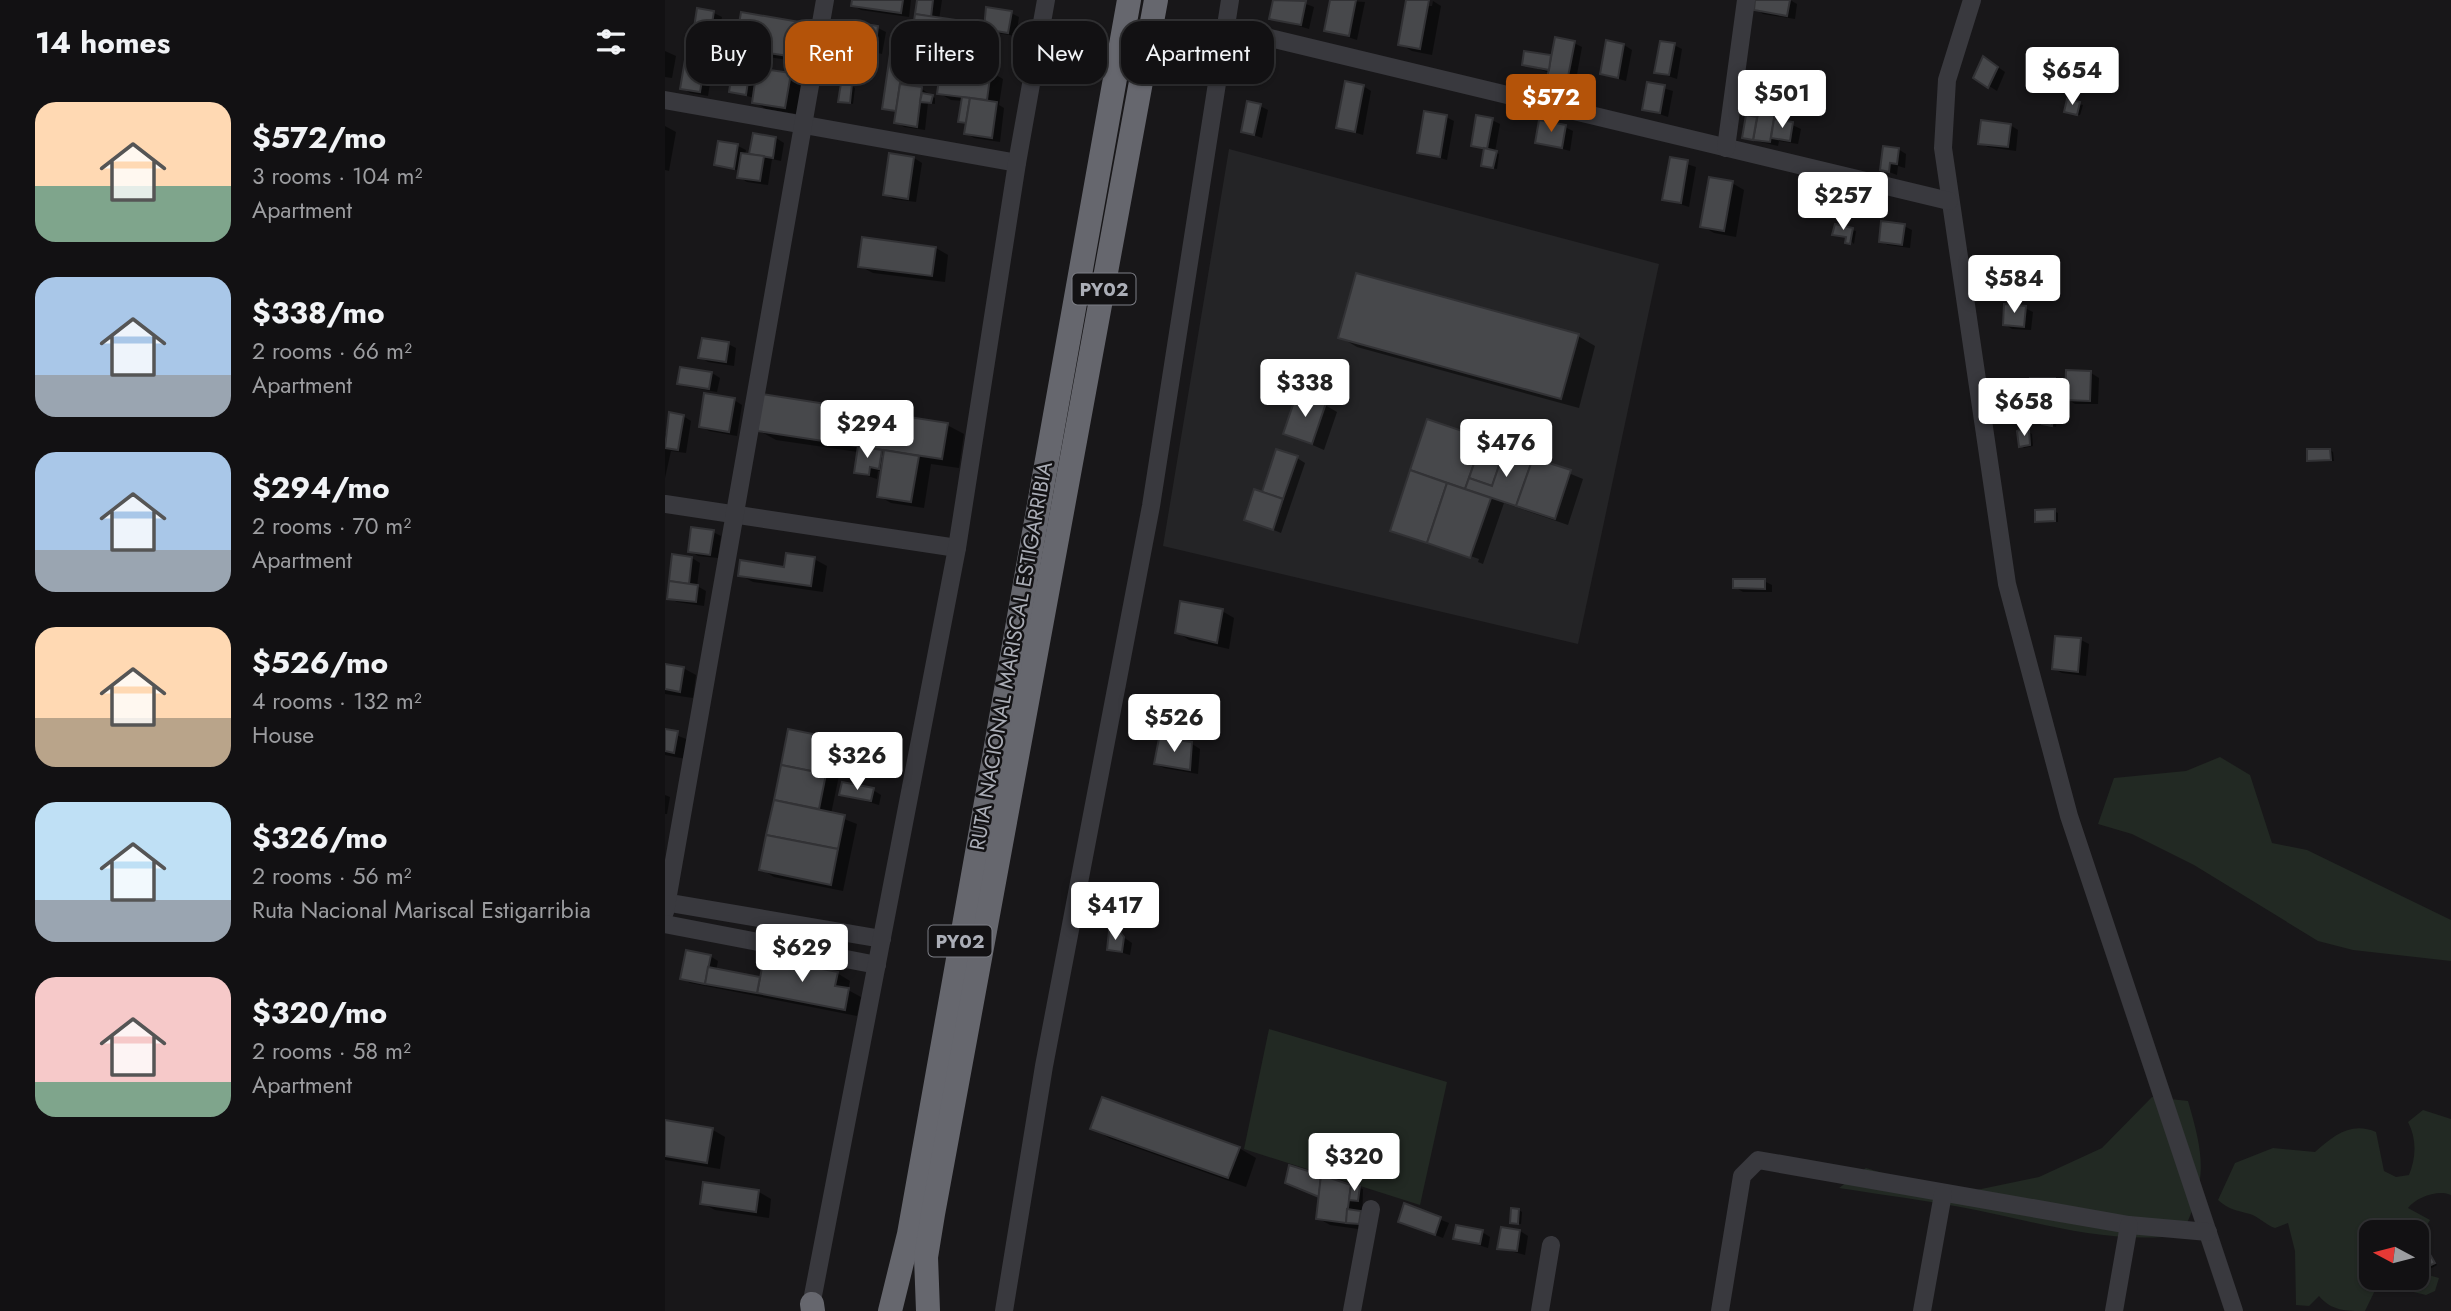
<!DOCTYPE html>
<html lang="en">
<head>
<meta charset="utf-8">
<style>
  :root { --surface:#121113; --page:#1f1f21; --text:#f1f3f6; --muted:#9c9da0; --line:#313133; --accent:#b45309 }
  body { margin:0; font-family:Jost,sans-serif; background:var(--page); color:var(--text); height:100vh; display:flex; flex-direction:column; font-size:26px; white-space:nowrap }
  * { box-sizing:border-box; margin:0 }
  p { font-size:23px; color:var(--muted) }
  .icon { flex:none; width:38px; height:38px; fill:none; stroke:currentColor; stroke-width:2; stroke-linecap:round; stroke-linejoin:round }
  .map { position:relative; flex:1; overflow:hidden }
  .details { display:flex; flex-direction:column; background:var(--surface); width:665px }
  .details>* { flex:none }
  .banner { position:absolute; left:21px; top:21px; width:665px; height:63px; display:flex; gap:14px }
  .needle { width:46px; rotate:277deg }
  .tools { position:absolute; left:1694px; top:1220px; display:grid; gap:14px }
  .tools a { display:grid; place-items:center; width:70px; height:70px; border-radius:14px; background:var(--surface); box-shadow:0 2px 5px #0004,0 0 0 2px var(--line); font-size:35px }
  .price { position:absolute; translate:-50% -60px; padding:0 16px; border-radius:7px; background:#fff; color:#222; font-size:23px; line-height:46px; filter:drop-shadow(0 2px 4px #0008) }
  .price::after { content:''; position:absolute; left:50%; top:42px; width:21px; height:16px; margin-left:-10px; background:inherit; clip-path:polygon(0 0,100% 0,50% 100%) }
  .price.on { background:var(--accent); color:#fff }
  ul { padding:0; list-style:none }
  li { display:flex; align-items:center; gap:21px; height:175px; padding:0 35px }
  li span { display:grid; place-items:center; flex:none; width:196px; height:140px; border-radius:21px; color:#555 }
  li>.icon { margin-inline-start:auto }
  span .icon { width:84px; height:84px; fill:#fffc; stroke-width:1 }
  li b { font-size:30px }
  h2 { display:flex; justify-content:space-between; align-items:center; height:84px; padding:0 35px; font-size:30px }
  .tag { padding:0 24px; border-radius:21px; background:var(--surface); box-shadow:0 2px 5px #0004,0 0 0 2px var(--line); font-size:24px; line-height:63px }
  .tag.on { background:var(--accent); color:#fff }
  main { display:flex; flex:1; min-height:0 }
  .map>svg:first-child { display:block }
  .built { fill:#242426 }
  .green { fill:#222923 }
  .shadow { fill:#0007 }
  .building { fill:#47484b; stroke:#323235; stroke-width:2 }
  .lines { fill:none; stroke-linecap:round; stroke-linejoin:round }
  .minor { stroke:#39393e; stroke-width:18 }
  .highway { stroke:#66676e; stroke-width:24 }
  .labels { text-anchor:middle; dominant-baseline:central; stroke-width:5; stroke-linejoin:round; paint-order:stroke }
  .shield { fill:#131214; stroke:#7d7f86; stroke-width:2 }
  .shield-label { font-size:19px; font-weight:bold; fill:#abaeb7 }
  .street-label { font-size:21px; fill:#abaeb7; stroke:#131214 }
</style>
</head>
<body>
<main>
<section class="details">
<h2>14 homes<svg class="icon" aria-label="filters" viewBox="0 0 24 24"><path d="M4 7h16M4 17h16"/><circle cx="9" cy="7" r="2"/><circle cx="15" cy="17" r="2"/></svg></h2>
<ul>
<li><span style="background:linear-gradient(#ffd9b3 60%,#7fa58c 0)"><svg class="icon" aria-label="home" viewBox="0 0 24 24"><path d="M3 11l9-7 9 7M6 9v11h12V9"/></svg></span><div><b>$572/mo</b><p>3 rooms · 104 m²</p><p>Apartment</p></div></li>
<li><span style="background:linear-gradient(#a9c7e8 70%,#9aa5b1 0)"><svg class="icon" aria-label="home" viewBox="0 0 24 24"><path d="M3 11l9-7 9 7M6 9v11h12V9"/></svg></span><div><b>$338/mo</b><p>2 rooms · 66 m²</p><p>Apartment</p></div></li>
<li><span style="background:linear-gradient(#a9c7e8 70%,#9aa5b1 0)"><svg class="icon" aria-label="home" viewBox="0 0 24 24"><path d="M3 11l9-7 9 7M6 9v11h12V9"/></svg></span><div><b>$294/mo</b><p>2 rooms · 70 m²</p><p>Apartment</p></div></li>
<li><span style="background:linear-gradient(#ffd9b3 65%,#b9a48a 0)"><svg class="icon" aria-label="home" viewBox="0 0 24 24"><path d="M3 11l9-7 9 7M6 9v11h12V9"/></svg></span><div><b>$526/mo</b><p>4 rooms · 132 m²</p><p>House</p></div></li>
<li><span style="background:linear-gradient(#bfe0f5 70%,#9aa5b1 0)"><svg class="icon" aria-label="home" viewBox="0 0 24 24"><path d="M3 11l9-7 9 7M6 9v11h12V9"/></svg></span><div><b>$326/mo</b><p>2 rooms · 56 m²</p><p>Ruta Nacional Mariscal Estigarribia</p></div></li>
<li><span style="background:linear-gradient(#f6c9c9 75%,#7fa58c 0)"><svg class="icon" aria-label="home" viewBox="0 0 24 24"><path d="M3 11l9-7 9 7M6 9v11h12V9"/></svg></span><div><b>$320/mo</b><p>2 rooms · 58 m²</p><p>Apartment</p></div></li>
</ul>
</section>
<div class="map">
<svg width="1786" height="1311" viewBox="0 0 1786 1311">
  <rect width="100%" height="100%" fill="#181719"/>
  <!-- built -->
  <polygon class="built" points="564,149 994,264 913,644 498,546"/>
  <!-- green -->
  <g class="green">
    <polygon points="1555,757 1585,775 1607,843 1642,850 1786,920 1786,961 1688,950 1653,941 1529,865 1467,834 1433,824 1449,778 1521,771"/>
    <polygon points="604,1029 782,1082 755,1205 579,1149"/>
    <path d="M1487,1097L1523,1101C1540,1159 1542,1180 1517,1235C1446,1245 1379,1224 1311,1210C1266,1201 1219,1195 1174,1188L1201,1168L1267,1188L1302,1192L1374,1177L1437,1148Z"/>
    <path d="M1758,1110L1786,1119V1195C1774,1189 1751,1197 1743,1208L1765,1220L1752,1241V1232H1706V1278H1716L1700,1311C1680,1311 1667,1311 1654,1296L1644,1306L1631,1305L1630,1251L1623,1223L1610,1228C1601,1225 1594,1217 1585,1214C1571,1210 1564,1210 1553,1200L1570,1163L1608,1148L1650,1152C1668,1136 1686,1121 1711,1132L1719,1171L1731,1177L1744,1175C1751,1158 1752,1139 1743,1122Z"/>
    <polygon points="1752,1263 1756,1273 1774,1278 1770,1291 1761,1295 1736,1289 1731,1278 1752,1278"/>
  </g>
  <!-- shadow -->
  <g class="shadow">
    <polygon points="189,0 246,0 244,17 196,10 188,5"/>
    <polygon points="253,0 277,0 274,20 321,27 346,13 354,17 351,36 331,33 326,72 338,79 334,105 339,108 335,142 309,138 301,133 303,123 298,101 286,100 274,93 278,63 259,60 246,53"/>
    <polygon points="609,0 630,0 649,7 644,29 606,18"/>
    <polygon points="667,0 700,2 692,40 661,30"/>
    <polygon points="742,0 765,0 764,6 767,6 768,1 776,6 767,55 747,51 735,44"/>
    <polygon points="1092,0 1125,0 1132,4 1130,19 1098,14 1091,9"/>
    <polygon points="49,13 57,17 53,40 30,33"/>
    <polygon points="135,23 147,31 142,63 85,54 72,47"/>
    <polygon points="213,28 221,32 217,54 187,47 187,54 172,50"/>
    <polygon points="909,43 917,47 908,96 882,88 885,73 858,64 861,53 888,57"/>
    <polygon points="959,45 967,50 961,81 937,74"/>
    <polygon points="1009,45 1017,49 1012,79 991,72"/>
    <polygon points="0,51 11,56 7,78 0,77"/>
    <polygon points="41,52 49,57 43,96 25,93 17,88"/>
    <polygon points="238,58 246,62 243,87 257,89 270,98 270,104 263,103 260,130 239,127 231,122 232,113 219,108"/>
    <polygon points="1327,63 1340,72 1332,91 1310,77"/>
    <polygon points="84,69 93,74 125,75 137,82 132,114 101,109 89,102 89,98 65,91"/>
    <polygon points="984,84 1008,91 1003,117 979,109"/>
    <polygon points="187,86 190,88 188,104 175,101"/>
    <polygon points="698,86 706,91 698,135 673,127"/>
    <polygon points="1097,100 1112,102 1106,127 1109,128 1122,105 1126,107 1123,123 1136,129 1133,144 1114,141 1113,146 1082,139"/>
    <polygon points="1414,104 1418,105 1415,115 1405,113"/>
    <polygon points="595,106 603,110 597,138 578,131"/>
    <polygon points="781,117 789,121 782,160 754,152"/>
    <polygon points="827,120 835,124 830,152 834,154 832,169 822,167 821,151 808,145"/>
    <polygon points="1345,125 1353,130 1351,151 1323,147 1315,143"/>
    <polygon points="0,126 11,132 4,171 0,170"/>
    <polygon points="900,127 908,131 905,151 872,142"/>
    <polygon points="111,138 119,143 116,161 107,159 103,185 82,182 74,177 75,171 51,164 73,146 81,150 80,155 86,156"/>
    <polygon points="1233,149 1241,154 1240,168 1233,166 1232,175 1216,169"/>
    <polygon points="249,158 257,163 251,202 228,199 220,194"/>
    <polygon points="1006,159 1031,167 1024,207 999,199"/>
    <polygon points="1067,183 1079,190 1071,237 1049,233 1037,226"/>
    <polygon points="1171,226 1191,231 1189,244 1182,237 1173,236"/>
    <polygon points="1239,226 1247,230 1245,248 1223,245 1215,241"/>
    <polygon points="271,248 283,255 280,282 208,273 195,266"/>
    <polygon points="1360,308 1368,312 1366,330 1347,329 1339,324"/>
    <polygon points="913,336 930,346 914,408 692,347 675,337"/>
    <polygon points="63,344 71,348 69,366 43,362 35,357"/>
    <polygon points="672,369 680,374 673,396 649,387"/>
    <polygon points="47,373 55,378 52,392 22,387 14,383"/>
    <polygon points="1426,373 1434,378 1433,404 1410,404 1402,399"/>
    <polygon points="1389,380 1397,385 1397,398 1375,398 1367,393"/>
    <polygon points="69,400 77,405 72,436 44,431 36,426"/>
    <polygon points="660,405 672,412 659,450 620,433"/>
    <polygon points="1381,407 1401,411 1400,419 1392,418 1391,427 1379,424"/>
    <polygon points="18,416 26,421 21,453 6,451 0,478 0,434"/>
    <polygon points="763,421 840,447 918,479 903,525 839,503 818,564 813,562 814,559 738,533 738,536 727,530"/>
    <polygon points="282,425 299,434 294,468 266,464 259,508 226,503 214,496 217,471 213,471 212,479 190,472 193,452 111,440 93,430"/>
    <polygon points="1364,432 1367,434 1368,446 1359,448 1356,446"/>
    <polygon points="1665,450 1668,452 1669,461 1644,460"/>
    <polygon points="632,458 640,463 616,533 581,519 598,494"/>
    <polygon points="1389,511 1393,513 1393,522 1372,521"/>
    <polygon points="48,532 56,536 53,558 33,556 25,551"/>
    <polygon points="9,556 27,558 35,563 32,586 41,591 39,606 12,602 4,598"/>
    <polygon points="149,559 162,566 158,592 88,582 75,575 121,569"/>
    <polygon points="1099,581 1107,585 1107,592 1078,592 1070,587"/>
    <polygon points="557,611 569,618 564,649 524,640 512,632"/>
    <polygon points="1416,640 1424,644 1421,676 1397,673 1389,669"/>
    <polygon points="0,665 18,668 31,675 28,698 0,694"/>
    <polygon points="0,731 24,740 21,759 0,755"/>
    <polygon points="124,731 167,740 180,747 166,814 192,824 178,891 109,877 96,869"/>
    <polygon points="495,740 527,744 535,749 533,774 499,768 491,764"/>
    <polygon points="208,790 216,795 214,805 176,794"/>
    <polygon points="0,795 5,797 2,814 0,814"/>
    <polygon points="454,934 467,943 465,955 444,949"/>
    <polygon points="45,956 53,961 51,971 95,979 172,973 185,981 183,990 196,997 192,1016 25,983 17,978"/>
    <polygon points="0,1122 48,1130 60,1137 55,1169 0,1160"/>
    <polygon points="428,1128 574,1148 591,1158 581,1187 444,1138"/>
    <polygon points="622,1182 695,1188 698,1189 697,1225 693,1225 693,1229 665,1225 653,1218 655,1197"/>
    <polygon points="94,1192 106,1199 104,1218 50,1210 37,1203"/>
    <polygon points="740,1206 784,1223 778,1238 735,1221"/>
    <polygon points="854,1210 857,1212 856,1224 846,1222"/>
    <polygon points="855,1231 863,1236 860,1255 834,1248"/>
    <polygon points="817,1232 825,1237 823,1248 790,1238"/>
    <polygon points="1759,1246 1772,1265 1765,1269 1762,1267"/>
  </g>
  <!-- building -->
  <g class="building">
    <polygon points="187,0 238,0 236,13 186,6"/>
    <polygon points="252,0 268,0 266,17 250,14"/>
    <polygon points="608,0 641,1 636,25 604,19"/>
    <polygon points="665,0 691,0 684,36 659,31"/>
    <polygon points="741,0 764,0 755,49 733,45"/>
    <polygon points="1090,0 1125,0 1122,16 1089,10"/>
    <polygon points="321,7 347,11 343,33 319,29"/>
    <polygon points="32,8 49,11 45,37 28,34"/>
    <polygon points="76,12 135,22 130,57 70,48"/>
    <polygon points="250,14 319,24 314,63 244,54"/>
    <polygon points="188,22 213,26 210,51 184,47"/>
    <polygon points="890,37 910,41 900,92 880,89"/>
    <polygon points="172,39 185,41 183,53 170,51"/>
    <polygon points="941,40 959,44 953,78 935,74"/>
    <polygon points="995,41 1010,43 1004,75 989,73"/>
    <polygon points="22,48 42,51 35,92 15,89"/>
    <polygon points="859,51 886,55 884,70 857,65"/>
    <polygon points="225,54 239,56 231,111 217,109"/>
    <polygon points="1318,56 1333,67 1323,88 1308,78"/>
    <polygon points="276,63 326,70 322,100 272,94"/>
    <polygon points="68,65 85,68 81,95 64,92"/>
    <polygon points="92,68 126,73 120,108 87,103"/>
    <polygon points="680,81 699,85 690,132 671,128"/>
    <polygon points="982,82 1000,85 995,113 977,110"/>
    <polygon points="176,83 187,84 185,103 173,102"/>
    <polygon points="235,84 257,87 252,127 229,123"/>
    <polygon points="257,93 268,95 266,103 255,102"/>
    <polygon points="297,97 305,98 301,123 293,122"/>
    <polygon points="305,98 332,102 327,138 299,134"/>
    <polygon points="1096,98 1112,101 1105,142 1088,140"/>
    <polygon points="1083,99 1095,101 1092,117 1080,115"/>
    <polygon points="1402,99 1415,102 1412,115 1399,112"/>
    <polygon points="582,101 596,104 589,135 576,132"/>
    <polygon points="1112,101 1123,103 1120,121 1109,119"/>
    <polygon points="759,111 782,115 775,157 752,153"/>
    <polygon points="811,115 828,118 822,149 806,146"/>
    <polygon points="1081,115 1092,117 1088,140 1077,138"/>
    <polygon points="1109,119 1128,122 1125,141 1106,138"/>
    <polygon points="874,120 901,125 897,148 870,143"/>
    <polygon points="1316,120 1346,124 1343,147 1313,144"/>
    <polygon points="88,133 111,137 108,158 84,154"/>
    <polygon points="53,141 73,144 69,169 49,165"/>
    <polygon points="1218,146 1234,148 1232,164 1225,163 1224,172 1215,170"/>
    <polygon points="819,148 832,151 828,168 816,166"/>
    <polygon points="76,153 99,156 95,181 72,178"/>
    <polygon points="224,153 249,157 243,199 218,195"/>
    <polygon points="1005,157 1023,160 1016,203 997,200"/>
    <polygon points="1044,177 1068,181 1059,231 1035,227"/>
    <polygon points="1216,221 1240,224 1237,245 1214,242"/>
    <polygon points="1170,224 1188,228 1185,244 1180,243 1181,237 1167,235"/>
    <polygon points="197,237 271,247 267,276 193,267"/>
    <polygon points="691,273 914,334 896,399 673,338"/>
    <polygon points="1339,304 1361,306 1359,327 1338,325"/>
    <polygon points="37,338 64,342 61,362 33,358"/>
    <polygon points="656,362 673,368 664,393 647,387"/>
    <polygon points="15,367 47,372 44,389 12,384"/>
    <polygon points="1401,370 1426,371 1425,401 1400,400"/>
    <polygon points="1365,378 1390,378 1389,395 1365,394"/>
    <polygon points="39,393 70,398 64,432 34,427"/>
    <polygon points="632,393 661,403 647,444 618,434"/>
    <polygon points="97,394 283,423 277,459 92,431"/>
    <polygon points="1379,406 1390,407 1387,426 1377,424"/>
    <polygon points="1390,407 1398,408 1397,418 1389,417"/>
    <polygon points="4,412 19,415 13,450 0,448"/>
    <polygon points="762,419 818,438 800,489 745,470"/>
    <polygon points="1358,428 1364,430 1365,445 1354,447 1352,431"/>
    <polygon points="818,438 841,446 827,486 804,478"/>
    <polygon points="193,446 217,450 214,469 205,467 204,475 189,473"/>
    <polygon points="840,448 868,458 851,506 800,489 804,478 827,486"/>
    <polygon points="611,449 633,456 618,499 597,492"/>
    <polygon points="1642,449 1665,449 1666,460 1642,461"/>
    <polygon points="219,450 254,456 246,502 212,497"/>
    <polygon points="868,458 906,470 890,519 851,506"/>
    <polygon points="745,470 782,483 762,543 725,531"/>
    <polygon points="782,483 826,498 805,558 762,543"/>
    <polygon points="589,489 618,499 608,530 579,520"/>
    <polygon points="1390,509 1390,521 1370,522 1370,510"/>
    <polygon points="26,527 49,530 45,555 23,552"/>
    <polygon points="121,553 150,557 146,586 73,576 75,560 119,567"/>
    <polygon points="7,554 27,557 24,584 4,581"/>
    <polygon points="1068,579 1100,579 1100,589 1068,588"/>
    <polygon points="4,581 33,585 31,602 2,599"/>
    <polygon points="515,601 558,609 552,643 510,633"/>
    <polygon points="1390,636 1416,638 1413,672 1387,669"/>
    <polygon points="0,664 19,667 15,692 0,689"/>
    <polygon points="0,729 13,731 9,753 0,751"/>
    <polygon points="123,729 168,738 161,774 116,765"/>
    <polygon points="494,738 527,742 525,770 489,764"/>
    <polygon points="116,765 161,774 154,809 109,800"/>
    <polygon points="177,782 209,788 206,801 174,795"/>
    <polygon points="109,800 180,815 173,849 101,835"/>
    <polygon points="101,835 173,849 166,885 94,870"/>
    <polygon points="444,931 455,932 459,937 457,952 442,950"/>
    <polygon points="21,950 46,955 40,984 15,979"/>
    <polygon points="99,958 173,972 170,986 184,988 180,1010 92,993"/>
    <polygon points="43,967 95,977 92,993 40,984"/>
    <polygon points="437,1097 575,1147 563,1178 425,1129"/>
    <polygon points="0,1120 48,1128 42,1163 0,1156"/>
    <polygon points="624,1165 656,1175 654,1197 620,1183"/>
    <polygon points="656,1175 686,1185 681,1223 651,1219"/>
    <polygon points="38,1182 94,1190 91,1212 35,1204"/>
    <polygon points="686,1185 695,1186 693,1201 684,1200"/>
    <polygon points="739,1203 776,1217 770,1235 733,1222"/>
    <polygon points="846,1208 854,1209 853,1224 845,1223"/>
    <polygon points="682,1209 696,1211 694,1224 681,1223"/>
    <polygon points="791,1225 818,1230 815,1244 788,1239"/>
    <polygon points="836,1227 855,1230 852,1251 832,1249"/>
    <polygon points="1759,1244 1770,1263 1760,1268 1752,1252 1752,1247"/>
  </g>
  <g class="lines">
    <!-- minor -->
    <g class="minor">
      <polyline points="1307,0 1282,80 1278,148 1342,584 1404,816 1569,1311"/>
      <polyline points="559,27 1284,201"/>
      <polyline points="0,100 352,163"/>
      <polyline points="1061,148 1081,0"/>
      <polyline points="0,504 292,548"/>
      <polyline points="0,902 217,939"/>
      <polyline points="0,912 160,0"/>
      <polyline points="0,924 212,965"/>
      <polyline points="145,1311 292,548 352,163 381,0"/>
      <polyline points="339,1311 379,1066 486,506 565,0"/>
      <polyline points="687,1311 706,1209"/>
      <polyline points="875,1311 886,1245"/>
      <polyline points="1055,1311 1077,1176 1093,1160 1464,1225 1543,1232"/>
      <polyline points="1257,1311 1278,1194"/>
      <polyline points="1449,1311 1464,1225"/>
    </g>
    <!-- highway -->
    <g class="highway">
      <polyline points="147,1304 148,1311"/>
      <polyline points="225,1311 244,1234 464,0"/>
      <polyline points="263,1311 261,1257 268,1214 491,0"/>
    </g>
  </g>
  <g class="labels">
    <!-- shield labels -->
    <g class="shield">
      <rect x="407.5" y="273.5" width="63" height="31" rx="5"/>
      <rect x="263.5" y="925.5" width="63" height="31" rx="5"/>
    </g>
    <g class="shield-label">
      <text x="439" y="289">PY02</text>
      <text x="295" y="941">PY02</text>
    </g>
    <!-- street labels -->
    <g class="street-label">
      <text transform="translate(346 656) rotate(-80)">RUTA NACIONAL MARISCAL ESTIGARRIBIA</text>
    </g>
  </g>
</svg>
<div class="tools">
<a><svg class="needle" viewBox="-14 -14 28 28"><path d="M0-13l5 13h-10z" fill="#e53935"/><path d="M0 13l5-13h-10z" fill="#9c9da0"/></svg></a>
</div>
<b class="price" style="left:1407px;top:107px">$654</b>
<b class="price" style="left:1117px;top:130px">$501</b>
<b class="price on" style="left:886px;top:134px">$572</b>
<b class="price" style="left:1178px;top:232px">$257</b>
<b class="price" style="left:1349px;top:315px">$584</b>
<b class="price" style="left:640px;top:419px">$338</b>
<b class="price" style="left:1359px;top:438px">$658</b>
<b class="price" style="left:202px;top:460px">$294</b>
<b class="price" style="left:841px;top:479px">$476</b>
<b class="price" style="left:509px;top:754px">$526</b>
<b class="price" style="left:192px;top:792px">$326</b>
<b class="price" style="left:450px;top:942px">$417</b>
<b class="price" style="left:137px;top:984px">$629</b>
<b class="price" style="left:689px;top:1193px">$320</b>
<div class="banner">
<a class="tag">Buy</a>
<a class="tag on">Rent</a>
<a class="tag">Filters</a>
<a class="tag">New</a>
<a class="tag">Apartment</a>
</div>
</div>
</main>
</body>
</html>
